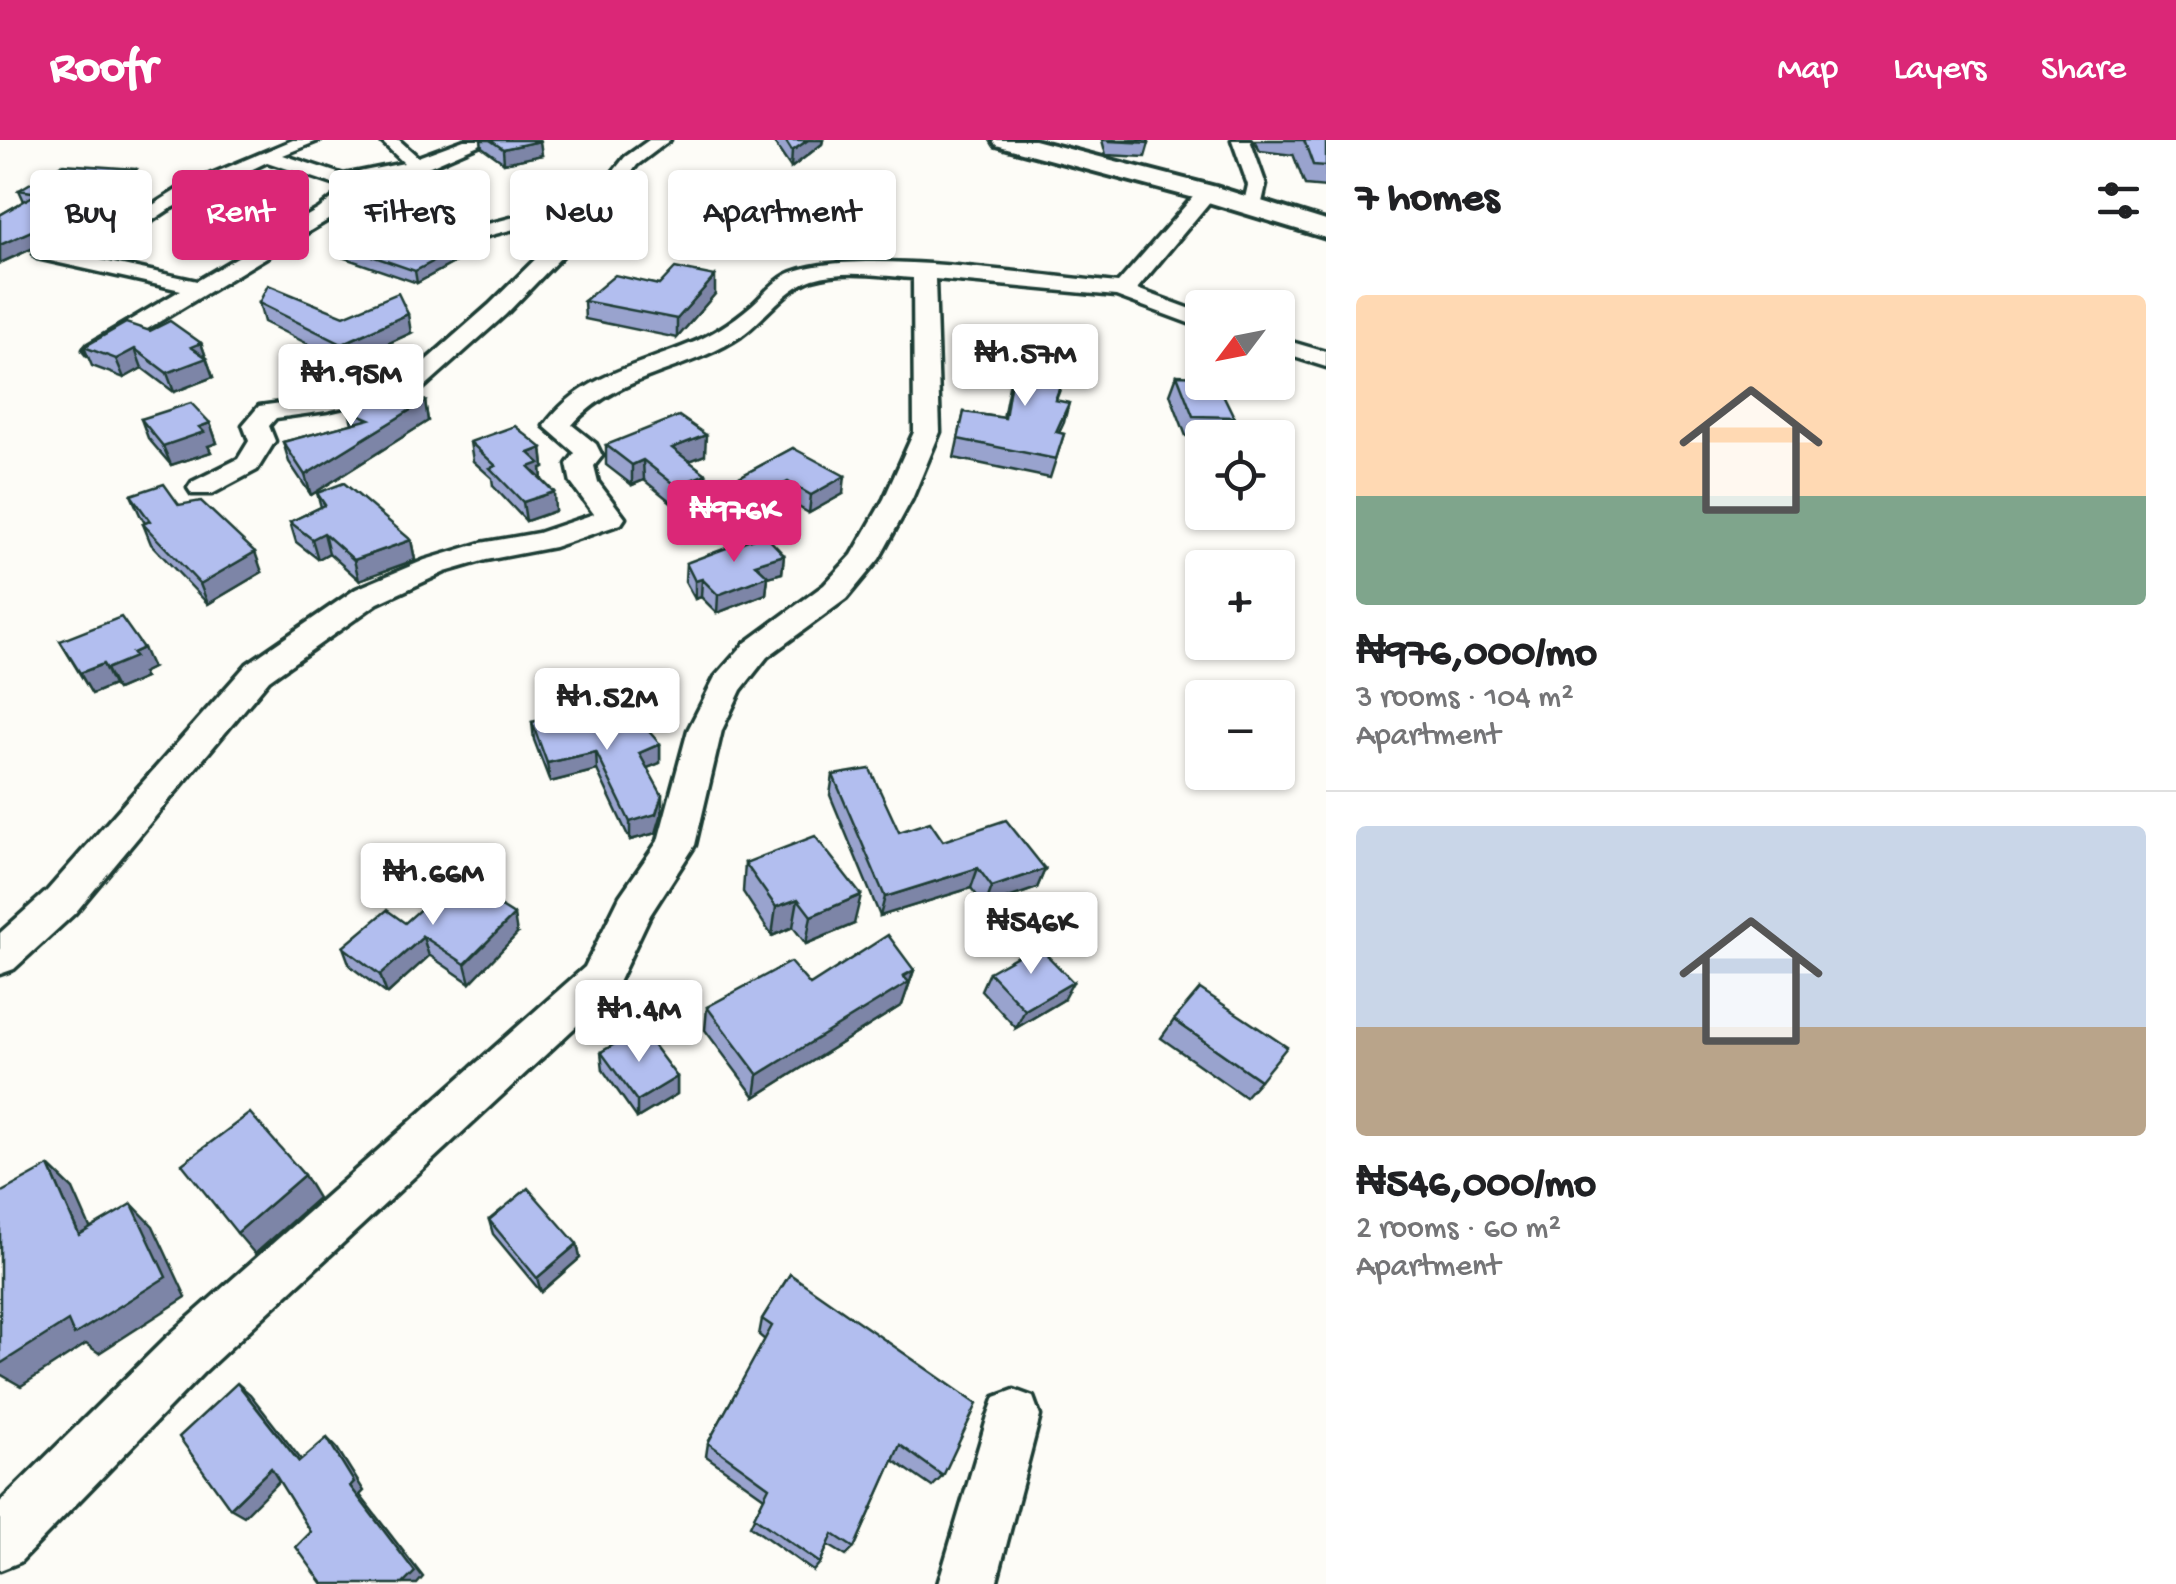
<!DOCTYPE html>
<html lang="en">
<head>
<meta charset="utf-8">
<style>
  :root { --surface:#fff; --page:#f6f6f6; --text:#202124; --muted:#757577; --line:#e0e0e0; --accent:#db2777 }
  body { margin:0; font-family:"Gochi Hand",sans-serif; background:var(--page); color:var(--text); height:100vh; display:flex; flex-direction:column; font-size:38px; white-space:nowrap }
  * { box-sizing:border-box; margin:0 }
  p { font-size:32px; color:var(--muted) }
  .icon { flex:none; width:55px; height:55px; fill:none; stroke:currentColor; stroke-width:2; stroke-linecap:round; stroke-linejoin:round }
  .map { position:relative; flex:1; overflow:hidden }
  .panel { display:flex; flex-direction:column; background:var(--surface); width:850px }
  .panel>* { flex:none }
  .banner { position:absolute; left:30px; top:30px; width:950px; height:90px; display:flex; gap:20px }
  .needle { width:65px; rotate:238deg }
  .controls { position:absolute; left:1185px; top:150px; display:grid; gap:20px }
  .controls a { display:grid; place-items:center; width:110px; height:110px; border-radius:10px; background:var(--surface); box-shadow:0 2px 8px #0004; font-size:50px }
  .price { position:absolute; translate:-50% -85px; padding:0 22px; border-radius:10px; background:#fff; color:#222; font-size:32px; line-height:65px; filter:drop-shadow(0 2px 5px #0008) }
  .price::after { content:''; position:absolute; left:50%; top:60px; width:30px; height:22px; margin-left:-15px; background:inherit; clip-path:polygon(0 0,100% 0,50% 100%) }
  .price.active { background:var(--accent); color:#fff }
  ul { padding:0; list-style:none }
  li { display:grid; align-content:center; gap:20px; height:530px; padding:0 30px }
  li+li { border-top:2px solid var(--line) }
  li span { display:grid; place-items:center; height:310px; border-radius:10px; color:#555 }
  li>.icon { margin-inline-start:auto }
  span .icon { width:180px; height:180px; fill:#fffc; stroke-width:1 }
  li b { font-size:42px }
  h2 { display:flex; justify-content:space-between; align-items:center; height:120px; padding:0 30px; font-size:42px }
  .tag { padding:0 35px; border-radius:10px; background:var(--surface); box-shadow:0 2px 8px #0004; font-size:35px; line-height:90px }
  .tag.active { background:var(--accent); color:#fff }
  header { display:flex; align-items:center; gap:60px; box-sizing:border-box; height:140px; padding:0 50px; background:var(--accent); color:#fff }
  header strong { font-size:48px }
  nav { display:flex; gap:55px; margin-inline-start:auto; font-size:35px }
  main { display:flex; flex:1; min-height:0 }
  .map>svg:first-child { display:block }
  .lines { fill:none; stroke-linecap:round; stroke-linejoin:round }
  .street-casing { stroke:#1f3d34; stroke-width:7 }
  .secondary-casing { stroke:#1f3d34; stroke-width:8 }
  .street { fill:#fdfcf7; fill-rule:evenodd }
  .secondary { fill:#fdfcf7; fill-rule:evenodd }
  .wall { fill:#99a3ce; stroke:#1f3d34; stroke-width:2.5 }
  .shaded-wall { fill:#7d85a7; stroke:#1f3d34; stroke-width:2.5 }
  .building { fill:#b2beef; stroke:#1f3d34; stroke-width:2.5 }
</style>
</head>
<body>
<header>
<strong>Roofr</strong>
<nav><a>Map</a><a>Layers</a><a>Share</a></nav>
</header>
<main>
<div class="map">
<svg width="1326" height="1444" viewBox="0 0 1326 1444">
  <rect width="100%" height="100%" fill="#fdfcf7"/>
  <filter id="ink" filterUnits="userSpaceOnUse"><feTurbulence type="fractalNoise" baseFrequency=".01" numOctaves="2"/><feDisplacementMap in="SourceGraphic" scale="20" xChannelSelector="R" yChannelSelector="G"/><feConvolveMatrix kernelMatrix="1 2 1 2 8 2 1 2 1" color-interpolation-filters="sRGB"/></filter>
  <g filter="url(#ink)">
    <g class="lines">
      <defs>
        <g id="street">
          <path d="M293,0H320L283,15L344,35L404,23L380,0H399L418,17L464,0H490L414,33L379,40L333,77L104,215H88L84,210L88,205L181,150L37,118L34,114L37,110L75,114L183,46ZM267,22L336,45H349L319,69L197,141L95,119L168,70Z"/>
          <polygon points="649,0 670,0 637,25 595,82 505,175 422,249 326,271 276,278 269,286 275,301 257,330 212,354 192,354 188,348 192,342 238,319 249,301 243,285 259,266 326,257 405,239 489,165 564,91 522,87 468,101 458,95 461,91 522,75 574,81 625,17"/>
          <polygon points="1232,0 1250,0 1266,45 1260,71 1246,71 1243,67 1248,45"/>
          <path d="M1207,47L1217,53L1137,149L1202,173V188L1116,156L935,139L940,292L912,359L879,419L846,459L767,517L741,550L722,590L695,705L650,775L614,851L203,1233L20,1422L0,1430V1362L167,1197L585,827L620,756L658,701L688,590L715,537L745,503L824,445L852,415L884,359L914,292L913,138C881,136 845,129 813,139C785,148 765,179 741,196C686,233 618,233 572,285L596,304L602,316L594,326L598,342L625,378L621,384L554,407L486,420L445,432L378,463L269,540L75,773L14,829L0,834V793L47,751L247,524L356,449L425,420L481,403L538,393L594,374L571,343L567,324L575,313L544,286C580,236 634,227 687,205C711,196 732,182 752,165C762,156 773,142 786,135C845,104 1045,137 1118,143L1200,49Z"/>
          <polygon points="1278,198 1326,212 1326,227 1278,212"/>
          <polygon points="1014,1250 1033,1257 1040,1276 996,1444 938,1444 988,1276 995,1257"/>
        </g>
        <polygon id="secondary" points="993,0 1034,0 1216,47 1326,81 1326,98 1198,59 996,5"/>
      </defs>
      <!-- street casing -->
      <use href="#street" class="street-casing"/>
      <!-- secondary casing -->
      <use href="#secondary" class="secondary-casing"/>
      <!-- street -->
      <use href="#street" class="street"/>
      <!-- secondary -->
      <use href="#secondary" class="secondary"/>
    </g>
    <!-- wall -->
    <g class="wall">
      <polygon points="481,0 539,0 542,15 504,23 482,7"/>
      <polygon points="772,0 823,0 822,4 791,28"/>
      <polygon points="1102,0 1148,0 1149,3 1145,17 1106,15"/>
      <polygon points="1254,0 1326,0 1326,47 1305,45 1293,14 1293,15 1260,11"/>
      <polygon points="141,44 87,84 0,123 0,75 24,61 19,50"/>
      <polygon points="459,103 450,108 457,121 417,143 342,117 340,105"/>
      <polygon points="659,145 715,154 677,198 585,179 584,161"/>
      <polygon points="259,163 411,193 346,223 264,182"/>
      <polygon points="150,191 201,203 213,237 174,252 142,228 124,238 92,226 84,207"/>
      <polygon points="1014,221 1060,224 1062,244 1056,260 1064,282 1059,293 1064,294 1050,338 954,318 964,272 1003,278"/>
      <polygon points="1177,235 1234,277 1225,297 1186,296 1170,254"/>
      <polygon points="425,261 428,281 311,355 289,322 283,302 352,284 349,270"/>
      <polygon points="141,279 210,283 217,303 208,306 211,312 171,325 148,298"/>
      <polygon points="470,302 542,308 544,327 541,328 542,340 555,371 526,381 493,346 492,338 473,321"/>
      <polygon points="606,305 705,315 689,321 705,355 676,366 644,340 632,345 606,325"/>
      <polygon points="793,308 843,354 809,373 786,360 722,393 705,373 706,355"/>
      <polygon points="317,353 411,400 415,420 359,440 329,413 318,419 296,402 290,382 321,367"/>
      <polygon points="131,355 179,365 262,432 208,464 151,404 143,384 145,383 140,375"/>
      <polygon points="784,415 782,433 768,437 766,454 717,473 701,457 695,459 685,441 686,423"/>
      <polygon points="60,501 152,528 142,533 145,538 117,550 113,545 92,554"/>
      <polygon points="532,582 601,582 660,604 660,623 647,628 662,673 656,693 630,700 597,630 550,642 534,600"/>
      <polygon points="833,635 899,692 943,701 1045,729 1037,748 985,766 971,748 880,776 830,655"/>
      <polygon points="745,723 854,784 806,804 793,787 772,796 743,752"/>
      <polygon points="405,783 517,794 470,843 429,815 387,854 350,826 343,807"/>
      <polygon points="914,830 902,865 755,957 705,890 707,867 810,845"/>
      <polygon points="989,832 1063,860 1016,888 981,850"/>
      <polygon points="1174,880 1260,940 1245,957 1161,898"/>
      <polygon points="601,912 677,937 677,954 637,978 603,930"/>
      <polygon points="489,1080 577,1104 580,1118 541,1152 493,1094"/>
      <polygon points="790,1134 943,1336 932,1347 893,1320 854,1408 846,1416 828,1405 820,1423 813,1431 750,1386 764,1357 706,1316 708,1303 765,1200 759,1195 762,1179"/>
    </g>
    <!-- shaded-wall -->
    <g class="shaded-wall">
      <polygon points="808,0 823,0 822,4 791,28 792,11"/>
      <polygon points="540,1 542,15 504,23 503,9"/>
      <polygon points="136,29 141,44 87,84 0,123 0,105"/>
      <polygon points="457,91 459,103 435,116 433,104"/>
      <polygon points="455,110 457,121 417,143 415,131"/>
      <polygon points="715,136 715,154 677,198 677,179"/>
      <polygon points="408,174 411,193 346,223 342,204"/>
      <polygon points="201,203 213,237 174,252 167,233 191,207"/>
      <polygon points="135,209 142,228 124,238 116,219"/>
      <polygon points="425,261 428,281 311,355 305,335"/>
      <polygon points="1069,263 1064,282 1050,311 1056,292"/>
      <polygon points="210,283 217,303 208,306 211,312 171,325 163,306 199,287"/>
      <polygon points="706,295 705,315 672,328 672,308"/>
      <polygon points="542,308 544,327 541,328 542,342 531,346 529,313"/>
      <polygon points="643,320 644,340 632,345 632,325"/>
      <polygon points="706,334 705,355 676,366 676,346"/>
      <polygon points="845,336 843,354 809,373 811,355"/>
      <polygon points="788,342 786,360 722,393 723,375"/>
      <polygon points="554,352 555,371 526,381 523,362"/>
      <polygon points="324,393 329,413 318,419 312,399"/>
      <polygon points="411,400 415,420 359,440 354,420"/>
      <polygon points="255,412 262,432 208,464 200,444"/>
      <polygon points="784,415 782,433 768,437 766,454 717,473 718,455 755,424"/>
      <polygon points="702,439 701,457 695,459 695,441"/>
      <polygon points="143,508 152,528 142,533 145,538 117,550 106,529 132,513"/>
      <polygon points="103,524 113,545 92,554 80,533"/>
      <polygon points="660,604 660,623 640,631 639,613"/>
      <polygon points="596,612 597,630 550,642 547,623"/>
      <polygon points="662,655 662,673 656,693 630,700 630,682"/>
      <polygon points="978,728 971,748 880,776 885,757"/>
      <polygon points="1045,729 1037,748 985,766 992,747"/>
      <polygon points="861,755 854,784 806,804 811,776"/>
      <polygon points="798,759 793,787 772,796 776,767"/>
      <polygon points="514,775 517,794 470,843 465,824"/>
      <polygon points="423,797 429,816 387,854 380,835"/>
      <polygon points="914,830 902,865 755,957 758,935"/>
      <polygon points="1073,842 1063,860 1016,888 1025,870"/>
      <polygon points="677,937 677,954 637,978 637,961"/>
      <polygon points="49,1026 73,1049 103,1117 79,1095"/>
      <polygon points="304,1035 318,1058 255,1114 237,1093"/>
      <polygon points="132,1064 153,1086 186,1157 99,1213 86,1204 21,1246 0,1234 0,1224"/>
      <polygon points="577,1104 580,1118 541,1152 537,1138"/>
      <polygon points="237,1243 250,1254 310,1331 299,1322"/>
      <polygon points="327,1298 337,1308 364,1351 360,1355 423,1437 417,1444 403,1444 350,1346"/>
      <polygon points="271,1328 283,1337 244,1376 230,1368"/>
    </g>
    <!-- building -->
    <g class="building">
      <polygon points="490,0 539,0 540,1 503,9"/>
      <polygon points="785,0 808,0 792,11"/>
      <polygon points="1110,0 1148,0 1149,3 1110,1"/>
      <polygon points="1304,0 1326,0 1326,26 1313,25"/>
      <polygon points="63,24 136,29 81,69 0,105 0,75 38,53 19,50"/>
      <polygon points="405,83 457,91 433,104 455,110 415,131 340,105 365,87 394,92"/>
      <polygon points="675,128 715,136 677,179 584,161 615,135 659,145"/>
      <polygon points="268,145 344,176 398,153 408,174 342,204 259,163"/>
      <polygon points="170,181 201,203 191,207 207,218 167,233 135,209 116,219 84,207 126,183 150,191"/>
      <polygon points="1022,209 1062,215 1060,224 1068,225 1055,260 1069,263 1056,292 1064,294 1056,319 958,299 964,272 1005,278 1014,221"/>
      <polygon points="1177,235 1202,236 1202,242 1217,242 1234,277 1193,276"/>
      <polygon points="388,247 425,261 305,335 283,302 370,279 349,270"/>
      <polygon points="191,263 210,283 199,287 204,292 163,306 141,279"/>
      <polygon points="679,276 706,295 672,308 706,334 676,346 643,320 632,325 606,305"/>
      <polygon points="515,286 542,308 529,313 540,323 529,327 554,352 523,362 490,328 496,326 470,302"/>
      <polygon points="793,308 845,336 811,355 788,342 723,375 706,355"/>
      <polygon points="344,343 411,400 354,420 324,393 312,399 290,382 325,365 317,353"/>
      <polygon points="164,344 179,365 201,361 255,412 200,444 143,384 150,381 131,355"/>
      <polygon points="764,394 784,415 755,424 768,436 718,455 702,439 695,441 686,423"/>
      <polygon points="121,477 143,508 132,513 135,517 106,529 103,524 80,533 60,501"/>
      <polygon points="594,567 601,582 630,570 660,604 639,613 662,655 656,674 630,682 596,612 547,623 532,582"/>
      <polygon points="870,629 899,692 930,682 943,701 1006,680 1045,729 992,747 978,728 885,757 833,635"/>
      <polygon points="815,696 861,755 811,776 798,759 776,767 745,723"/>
      <polygon points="455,738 514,775 465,824 421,795 423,797 380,835 343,807 387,770 405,783"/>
      <polygon points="888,795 914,830 903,836 909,842 758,935 707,867 790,822 810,845"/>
      <polygon points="1037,805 1073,842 1025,870 989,832"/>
      <polygon points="1200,849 1287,907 1260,940 1174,880"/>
      <polygon points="641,889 677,937 637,961 601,912"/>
      <polygon points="250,973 304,1035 237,1093 182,1024"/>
      <polygon points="49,1026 79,1095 132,1064 166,1137 74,1195 68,1181 0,1224 0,1053"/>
      <polygon points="528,1048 577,1104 537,1138 489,1080"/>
      <polygon points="790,1134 977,1264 943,1336 900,1305 854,1408 833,1394 820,1423 754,1377 769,1347 708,1303 772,1186 762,1179"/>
      <polygon points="237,1243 299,1322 327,1298 354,1342 350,1346 415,1432 403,1444 323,1444 296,1407 311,1392 271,1328 230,1368 179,1297"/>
    </g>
  </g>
</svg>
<div class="controls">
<a><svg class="needle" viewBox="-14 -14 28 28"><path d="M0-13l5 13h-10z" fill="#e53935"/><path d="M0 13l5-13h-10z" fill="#757577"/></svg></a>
<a><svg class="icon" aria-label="locate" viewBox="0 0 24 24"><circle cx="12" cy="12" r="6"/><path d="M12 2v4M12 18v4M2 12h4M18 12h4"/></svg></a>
<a>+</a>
<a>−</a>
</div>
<b class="price" style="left:1025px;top:269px">₦1.57M</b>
<b class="price" style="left:351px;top:289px">₦1.95M</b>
<b class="price active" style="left:734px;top:425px">₦976K</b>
<b class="price" style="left:607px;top:613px">₦1.52M</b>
<b class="price" style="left:433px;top:788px">₦1.66M</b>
<b class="price" style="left:1031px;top:837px">₦546K</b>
<b class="price" style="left:639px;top:925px">₦1.4M</b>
<div class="banner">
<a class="tag">Buy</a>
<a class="tag active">Rent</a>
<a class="tag">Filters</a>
<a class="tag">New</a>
<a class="tag">Apartment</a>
</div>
</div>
<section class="panel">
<h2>7 homes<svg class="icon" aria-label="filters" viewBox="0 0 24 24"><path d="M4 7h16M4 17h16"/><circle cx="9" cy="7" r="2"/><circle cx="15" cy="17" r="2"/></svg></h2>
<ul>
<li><span style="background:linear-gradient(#ffd9b3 65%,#7fa58c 0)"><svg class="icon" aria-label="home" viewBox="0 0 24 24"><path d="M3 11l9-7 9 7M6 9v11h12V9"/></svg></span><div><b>₦976,000/mo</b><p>3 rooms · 104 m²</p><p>Apartment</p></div></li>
<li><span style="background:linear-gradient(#c9d6e8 65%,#b9a48a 0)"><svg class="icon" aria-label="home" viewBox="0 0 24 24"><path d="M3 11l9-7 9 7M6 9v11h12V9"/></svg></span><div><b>₦546,000/mo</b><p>2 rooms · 60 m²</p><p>Apartment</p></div></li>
</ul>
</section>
</main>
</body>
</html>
